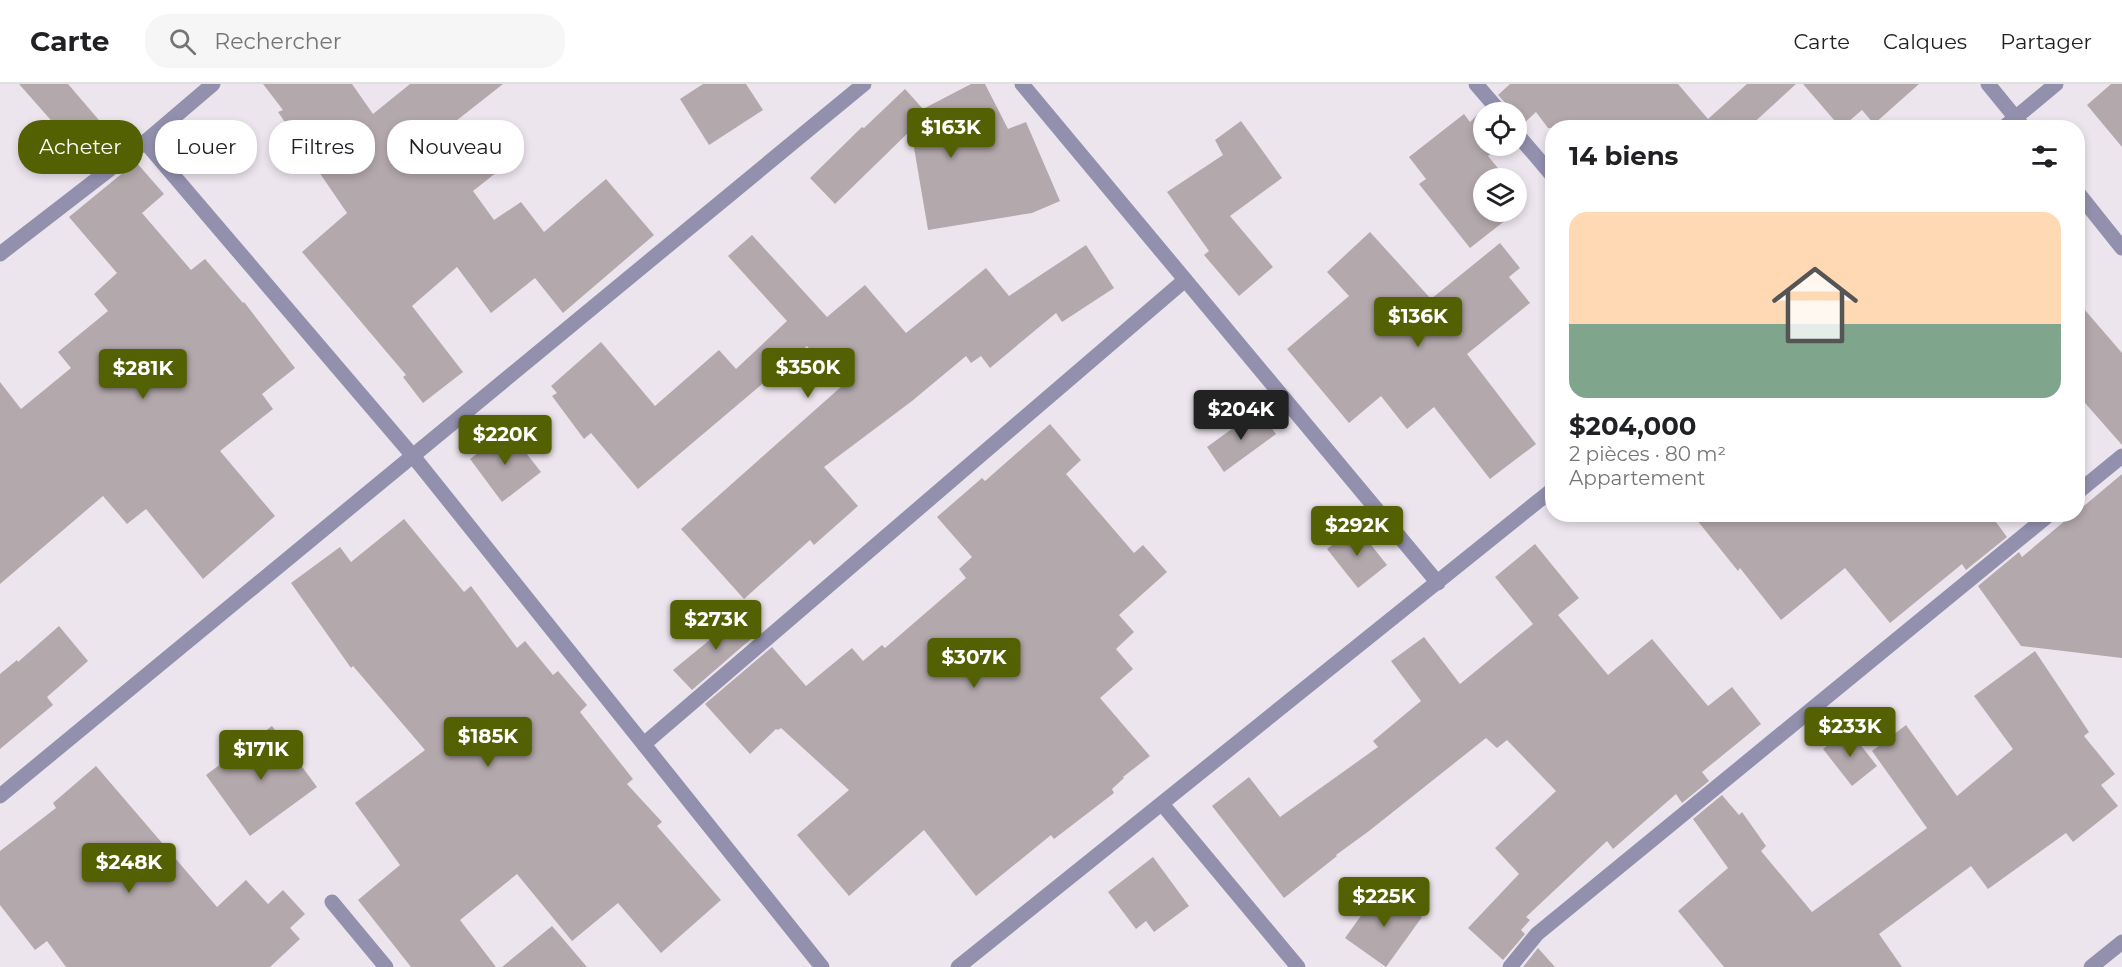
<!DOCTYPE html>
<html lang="fr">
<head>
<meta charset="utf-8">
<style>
  :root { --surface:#fff; --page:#f6f6f6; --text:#202124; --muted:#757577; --line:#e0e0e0; --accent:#536102 }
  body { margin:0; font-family:Montserrat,sans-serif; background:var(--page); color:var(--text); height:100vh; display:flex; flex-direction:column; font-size:22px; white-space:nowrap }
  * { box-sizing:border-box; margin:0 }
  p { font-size:20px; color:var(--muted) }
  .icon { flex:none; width:33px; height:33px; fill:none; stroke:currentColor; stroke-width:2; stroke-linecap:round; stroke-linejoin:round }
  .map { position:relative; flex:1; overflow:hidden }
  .details { position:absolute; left:1545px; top:36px; width:540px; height:402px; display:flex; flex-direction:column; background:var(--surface); border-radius:24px; box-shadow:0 3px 9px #0003 }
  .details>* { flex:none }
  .guide { position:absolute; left:18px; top:36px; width:570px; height:54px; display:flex; gap:12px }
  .tools { position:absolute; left:1473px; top:18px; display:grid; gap:12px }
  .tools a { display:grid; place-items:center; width:54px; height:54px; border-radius:50%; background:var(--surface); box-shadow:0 3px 9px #0003; font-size:30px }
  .price { position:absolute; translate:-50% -51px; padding:0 14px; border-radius:6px; background:var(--accent); color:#fff; font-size:20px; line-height:39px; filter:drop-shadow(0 2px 3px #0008) }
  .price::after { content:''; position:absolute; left:50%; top:36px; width:18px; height:14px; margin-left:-9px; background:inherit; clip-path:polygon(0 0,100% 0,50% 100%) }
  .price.active { background:#222; color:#fff }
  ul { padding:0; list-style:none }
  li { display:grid; align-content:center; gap:12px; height:318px; padding:0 24px }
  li+li { border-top:2px solid var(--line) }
  li span { display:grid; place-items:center; height:186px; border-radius:18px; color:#555 }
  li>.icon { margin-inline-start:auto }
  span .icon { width:108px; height:108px; fill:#fffc; stroke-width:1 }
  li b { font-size:26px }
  h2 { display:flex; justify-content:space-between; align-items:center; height:72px; padding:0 24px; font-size:26px }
  .tag { padding:0 21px; border-radius:24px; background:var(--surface); box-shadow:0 3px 9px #0003; font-size:21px; line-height:54px }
  .tag.active { background:var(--accent); color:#fff }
  header { display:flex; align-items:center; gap:36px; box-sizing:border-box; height:84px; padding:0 30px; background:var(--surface); border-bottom:2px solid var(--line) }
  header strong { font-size:28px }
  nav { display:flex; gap:33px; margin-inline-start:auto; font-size:21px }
  .search { width:420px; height:54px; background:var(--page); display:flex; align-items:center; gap:15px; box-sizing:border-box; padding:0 21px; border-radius:24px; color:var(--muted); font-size:22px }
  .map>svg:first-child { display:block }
  .building { fill:#b3a8ac }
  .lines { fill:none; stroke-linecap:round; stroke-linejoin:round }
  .street { stroke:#9390ae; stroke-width:15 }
</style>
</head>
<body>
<header>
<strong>Carte</strong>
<div class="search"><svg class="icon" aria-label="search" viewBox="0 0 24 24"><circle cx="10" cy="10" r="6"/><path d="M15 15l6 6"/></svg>Rechercher</div>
<nav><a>Carte</a><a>Calques</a><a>Partager</a></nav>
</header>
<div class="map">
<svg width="2122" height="883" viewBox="0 0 2122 883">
  <rect width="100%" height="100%" fill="#ede5ee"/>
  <!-- building -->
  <g class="building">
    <polygon points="19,0 68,0 122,63 94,85"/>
    <polygon points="263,0 352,0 373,30 410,0 503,0 456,37 497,88 473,107 494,136 521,118 544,148 606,95 654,151 563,229 535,194 491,229 457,183 412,222 463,288 423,319 403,293 406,291 302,168 347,129 278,28 283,26"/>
    <polygon points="703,0 746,0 763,26 709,61 680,15"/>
    <polygon points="971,0 985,0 1008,45 1026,38 1060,117 1032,129 928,146 911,46 835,120 810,94 862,43 864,44 905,5 923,25"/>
    <polygon points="1510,0 1678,0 1708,35 1747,0 1796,0 1748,44 1548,44 1536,28 1522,41 1516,40 1516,28 1509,28 1508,22 1498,11"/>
    <polygon points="1803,0 1919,0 1874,40 1862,26 1841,44"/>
    <polygon points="2111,0 2122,0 2122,63 2087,21"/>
    <polygon points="1484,24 1488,28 1484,28 1484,62 1500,62 1488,72 1506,94 1484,94 1484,128 1516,128 1470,164 1419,100 1426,95 1409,73 1464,30 1470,38"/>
    <polygon points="1241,37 1282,94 1230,132 1273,183 1239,212 1204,171 1209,167 1167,108 1223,71 1215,56"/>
    <polygon points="136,78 164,110 142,129 191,186 205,175 243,219 244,218 295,284 262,310 273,325 220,367 275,432 203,495 146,425 127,440 103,412 0,500 0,298 21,325 71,284 58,268 108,227 94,210 117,189 69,133"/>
    <polygon points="1516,107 1526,119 1516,127"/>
    <polygon points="1370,148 1431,215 1500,159 1520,184 1509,193 1530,219 1467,270 1536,360 1490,395 1434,323 1407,345 1381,312 1349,339 1287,265 1349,212 1327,188"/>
    <polygon points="752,151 827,233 865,201 906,249 986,184 1009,212 1086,161 1114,204 1062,238 1056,229 990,284 981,272 971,279 966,272 912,317 824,383 858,422 814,461 810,456 744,515 681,445 842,302 807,262 638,405 591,349 584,355 552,312 557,309 551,302 601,258 655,322 719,266 736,285 787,237 728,172"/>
    <polygon points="2078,218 2122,269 2122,361 2078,311"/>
    <polygon points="1258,326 1276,350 1224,388 1207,363"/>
    <polygon points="1050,340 1081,376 1066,390 1134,469 1143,461 1167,488 1119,531 1134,548 1116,565 1133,585 1100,614 1150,672 1123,693 1124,694 1112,705 1114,709 1054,755 1051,751 976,812 924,746 849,812 797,751 849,706 781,644 778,646 776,645 750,670 705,620 772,563 806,602 852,564 863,577 882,561 885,564 966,494 959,485 972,473 937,433 982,394 985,397"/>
    <polygon points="508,346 541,388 502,418 470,375"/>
    <polygon points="2122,390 2122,574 2021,562 1978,502 2019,468 2022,473 2073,430 2078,430 2078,427"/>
    <polygon points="1692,430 1990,430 2007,453 1966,486 1962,480 1890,539 1845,484 1781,536 1740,484 1738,487"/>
    <polygon points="404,435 464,508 471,502 517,564 525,557 553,591 558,587 587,621 580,628 633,695 627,700 662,738 657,742 721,816 661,869 618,819 572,857 517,790 460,836 496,883 411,883 358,816 400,781 355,719 425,666 353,582 351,584 291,499 340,463 351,478"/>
    <polygon points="1356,442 1387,481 1358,504 1327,465"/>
    <polygon points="1535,460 1579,514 1558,531 1608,591 1652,555 1708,622 1732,603 1761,640 1702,688 1709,697 1682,719 1676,710 1613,765 1607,757 1526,833 1530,836 1521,846 1525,850 1503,876 1468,844 1519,790 1495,764 1556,707 1507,656 1497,664 1486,654 1369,747 1336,771 1337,772 1284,814 1212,722 1249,693 1280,733 1378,663 1373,657 1421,617 1391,577 1424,553 1460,600 1533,540 1495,493"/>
    <polygon points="744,528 759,548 692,606 673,586"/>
    <polygon points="59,542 88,577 47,613 53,621 0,665 0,590 17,576 18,578"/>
    <polygon points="2035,567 2089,648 2084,652 2115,690 2101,701 2118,722 2073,758 2066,749 1988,805 1971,782 1879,850 1902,883 1724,883 1678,827 1728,784 1693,735 1722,711 1739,731 1742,728 1766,762 1761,767 1812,828 1927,744 1872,667 1906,641 1957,712 2013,665 1974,612"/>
    <polygon points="272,642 317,703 250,752 206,691"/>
    <polygon points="1848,645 1877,682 1852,702 1823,665"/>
    <polygon points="96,682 217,823 246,796 268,820 283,806 305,830 290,844 300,855 270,883 66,883 47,857 35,866 0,821 0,767 56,724 53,719"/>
    <polygon points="1153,773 1189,822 1154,848 1146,837 1136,845 1108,808"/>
    <polygon points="1381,804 1422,833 1386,883 1345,854"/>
    <polygon points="552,842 587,883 502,883"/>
    <polygon points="1538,864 1555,883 1523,883"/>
  </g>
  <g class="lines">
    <!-- street -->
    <g class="street">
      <polyline points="1022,0 1438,499"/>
      <polyline points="1476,0 1500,28"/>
      <polyline points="1988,0 2024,44"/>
      <polyline points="2003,44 2056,0"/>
      <polyline points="1516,49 1552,91"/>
      <polyline points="145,58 413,372 822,883"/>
      <polyline points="2078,109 2122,164"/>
      <polyline points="0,170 145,58 213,0"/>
      <polyline points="2078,408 2122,372"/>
      <polyline points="644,660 1185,196"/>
      <polyline points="0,712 864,0"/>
      <polyline points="1162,720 1298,883"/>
      <polyline points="332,818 386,883"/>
      <polyline points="958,883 1552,406"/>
      <polyline points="1510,883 1537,850 2050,430"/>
      <polyline points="2091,883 2122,858"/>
    </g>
  </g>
</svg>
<div class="tools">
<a><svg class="icon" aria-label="locate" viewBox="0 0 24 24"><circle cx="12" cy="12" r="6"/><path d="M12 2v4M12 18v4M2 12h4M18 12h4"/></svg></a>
<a><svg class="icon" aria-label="layers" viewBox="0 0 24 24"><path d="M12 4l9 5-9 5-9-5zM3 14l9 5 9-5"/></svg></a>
</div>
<b class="price" style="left:951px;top:75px">$163K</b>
<b class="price" style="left:1418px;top:264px">$136K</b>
<b class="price" style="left:808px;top:315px">$350K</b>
<b class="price" style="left:143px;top:316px">$281K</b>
<b class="price active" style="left:1241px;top:357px">$204K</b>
<b class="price" style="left:505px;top:382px">$220K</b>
<b class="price" style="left:1357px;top:473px">$292K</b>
<b class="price" style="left:716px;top:567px">$273K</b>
<b class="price" style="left:974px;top:605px">$307K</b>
<b class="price" style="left:1850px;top:674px">$233K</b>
<b class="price" style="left:488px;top:684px">$185K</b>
<b class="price" style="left:261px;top:697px">$171K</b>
<b class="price" style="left:129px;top:810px">$248K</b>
<b class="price" style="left:1384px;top:844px">$225K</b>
<div class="guide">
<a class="tag active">Acheter</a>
<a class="tag">Louer</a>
<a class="tag">Filtres</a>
<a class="tag">Nouveau</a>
</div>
<section class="details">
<h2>14 biens<svg class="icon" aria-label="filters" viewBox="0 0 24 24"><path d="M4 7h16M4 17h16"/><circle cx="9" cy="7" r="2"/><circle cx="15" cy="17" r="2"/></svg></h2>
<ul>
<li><span style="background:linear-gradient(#ffd9b3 60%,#7fa58c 0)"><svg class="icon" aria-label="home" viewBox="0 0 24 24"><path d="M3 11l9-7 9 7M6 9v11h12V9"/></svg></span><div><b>$204,000</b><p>2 pièces · 80 m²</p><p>Appartement</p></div></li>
</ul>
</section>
</div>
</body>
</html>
